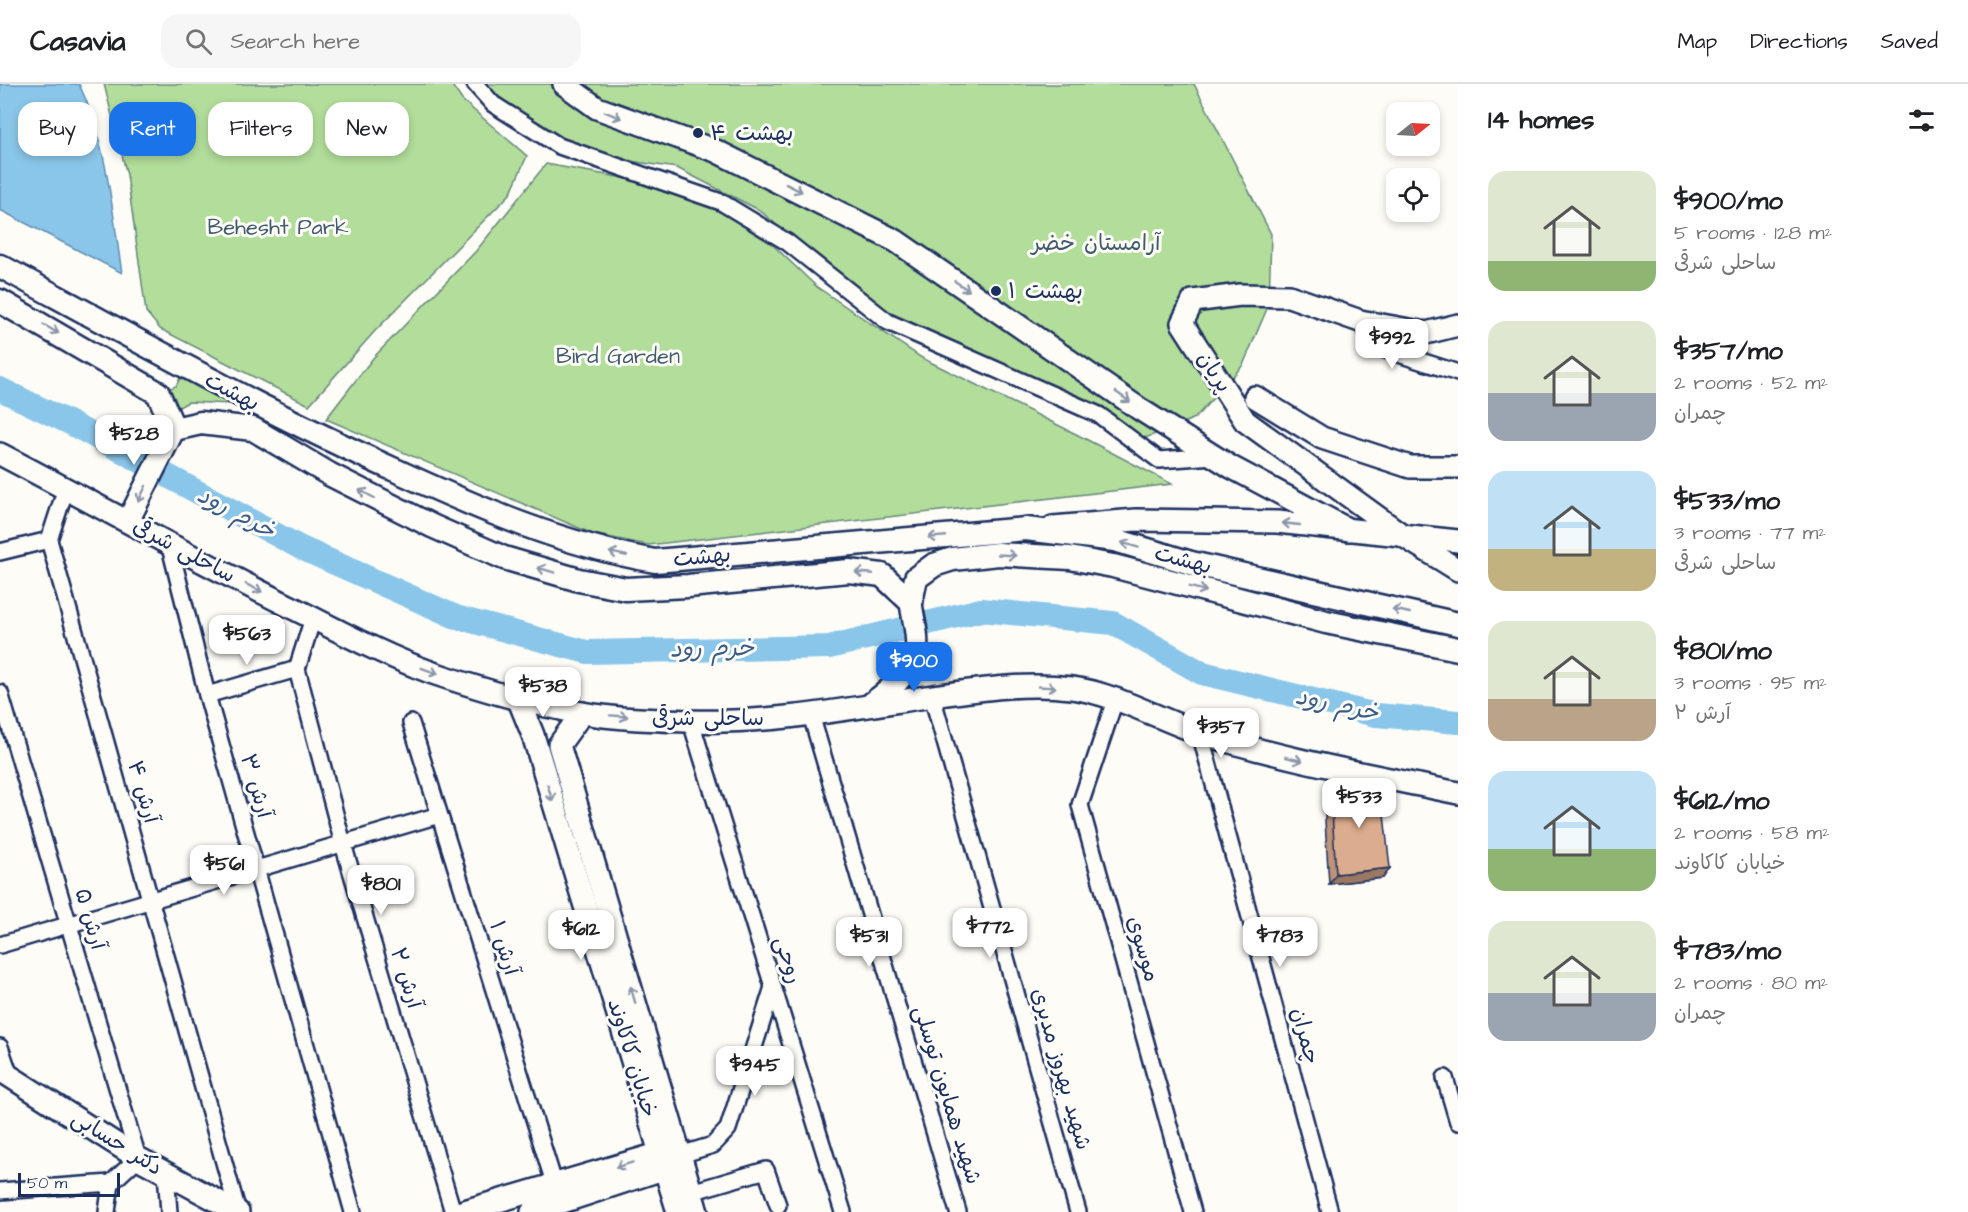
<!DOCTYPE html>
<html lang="en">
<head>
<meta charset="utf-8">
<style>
  :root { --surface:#fff; --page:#f6f6f6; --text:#202124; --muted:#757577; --line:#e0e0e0; --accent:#1a73e8 }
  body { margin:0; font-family:"Architects Daughter","Playpen Sans Arabic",sans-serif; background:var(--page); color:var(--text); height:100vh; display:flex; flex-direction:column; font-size:22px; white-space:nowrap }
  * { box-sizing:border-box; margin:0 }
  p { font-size:20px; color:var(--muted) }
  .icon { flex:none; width:33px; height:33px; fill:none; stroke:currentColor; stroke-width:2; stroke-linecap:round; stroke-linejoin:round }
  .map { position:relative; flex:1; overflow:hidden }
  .drawer { display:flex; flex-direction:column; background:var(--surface); width:510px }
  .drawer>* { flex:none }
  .top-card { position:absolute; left:18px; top:18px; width:570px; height:54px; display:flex; gap:12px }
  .needle { width:39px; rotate:72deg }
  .fabs { position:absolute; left:1386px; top:18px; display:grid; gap:12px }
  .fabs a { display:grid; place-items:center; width:54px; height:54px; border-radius:12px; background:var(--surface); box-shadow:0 3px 9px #0003; font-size:30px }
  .scale { position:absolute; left:18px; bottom:15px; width:102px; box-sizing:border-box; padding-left:6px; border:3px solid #1b2f5e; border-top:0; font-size:16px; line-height:21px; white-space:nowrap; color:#1b2f5e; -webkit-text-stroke:4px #fdfcf7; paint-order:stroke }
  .price { position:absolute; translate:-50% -51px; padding:0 14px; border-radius:12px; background:#fff; color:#222; font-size:20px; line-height:39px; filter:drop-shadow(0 2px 3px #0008) }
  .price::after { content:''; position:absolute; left:50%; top:36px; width:18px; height:14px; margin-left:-9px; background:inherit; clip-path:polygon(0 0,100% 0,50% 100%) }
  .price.selected { background:var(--accent); color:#fff }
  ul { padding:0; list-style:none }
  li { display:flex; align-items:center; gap:18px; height:150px; padding:0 30px }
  li span { display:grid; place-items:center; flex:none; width:168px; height:120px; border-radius:18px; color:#555 }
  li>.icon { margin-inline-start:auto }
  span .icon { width:72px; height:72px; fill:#fffc; stroke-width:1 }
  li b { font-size:26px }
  h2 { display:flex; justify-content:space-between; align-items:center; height:72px; padding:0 30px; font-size:26px }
  .tag { padding:0 21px; border-radius:18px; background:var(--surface); box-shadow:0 3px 9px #0003; font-size:21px; line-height:54px }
  .tag.selected { background:var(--accent); color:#fff }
  header { display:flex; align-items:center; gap:36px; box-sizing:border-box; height:84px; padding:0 30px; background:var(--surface); border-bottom:2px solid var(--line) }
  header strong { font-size:28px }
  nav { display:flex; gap:33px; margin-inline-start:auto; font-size:21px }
  .search { width:420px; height:54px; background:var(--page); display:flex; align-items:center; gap:15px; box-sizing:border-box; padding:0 21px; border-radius:18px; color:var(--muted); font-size:22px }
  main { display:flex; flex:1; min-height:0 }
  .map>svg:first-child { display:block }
  .green { fill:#b2dd9a; stroke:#66867c; stroke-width:1.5 }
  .water { fill:#8ac6e9; stroke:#5e8ab1; stroke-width:1.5 }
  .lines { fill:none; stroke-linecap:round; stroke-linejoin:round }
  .river { stroke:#8ac6e9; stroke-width:24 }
  .street-casing { stroke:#1b2f5e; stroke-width:20 }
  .secondary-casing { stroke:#1b2f5e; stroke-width:26 }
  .primary-casing { stroke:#1b2f5e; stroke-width:27 }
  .street { stroke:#fdfcf7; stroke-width:15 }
  .secondary { stroke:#fdfcf7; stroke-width:21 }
  .primary { stroke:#fdfcf7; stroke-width:22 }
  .wall { fill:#bd947a; stroke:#1b2f5e; stroke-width:1.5 }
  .shaded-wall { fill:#9a7863; stroke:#1b2f5e; stroke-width:1.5 }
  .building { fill:#dcac8e; stroke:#1b2f5e; stroke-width:1.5 }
  .oneway { stroke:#8c96aa }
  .poi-dot { fill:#1b2f5e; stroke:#fdfcf7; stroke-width:2 }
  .labels { text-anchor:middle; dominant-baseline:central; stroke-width:6; stroke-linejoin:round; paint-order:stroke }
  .poi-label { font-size:22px; fill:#1b2f5e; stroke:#fdfcf7; text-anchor:start }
  .park-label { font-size:22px; fill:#415a6d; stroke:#fdfcf7 }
  .street-label { font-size:22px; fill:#1b2f5e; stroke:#fdfcf7 }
  .water-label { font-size:24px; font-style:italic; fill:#3c5c88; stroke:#fdfcf7 }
</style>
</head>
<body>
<header>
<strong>Casavia</strong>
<div class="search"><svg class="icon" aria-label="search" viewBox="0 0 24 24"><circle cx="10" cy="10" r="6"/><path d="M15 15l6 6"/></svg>Search here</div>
<nav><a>Map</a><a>Directions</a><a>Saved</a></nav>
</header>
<main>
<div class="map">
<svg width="1458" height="1128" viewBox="0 0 1458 1128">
  <rect width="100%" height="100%" fill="#fdfcf7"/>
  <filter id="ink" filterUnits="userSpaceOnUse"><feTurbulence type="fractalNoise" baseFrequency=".0167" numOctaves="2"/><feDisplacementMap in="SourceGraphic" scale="12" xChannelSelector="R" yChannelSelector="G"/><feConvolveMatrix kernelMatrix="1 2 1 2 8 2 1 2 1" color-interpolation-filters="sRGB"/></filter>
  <g filter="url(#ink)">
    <!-- green -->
    <g class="green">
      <polygon points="104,0 451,0 462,16 527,72 510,110 375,247 309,321 160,245 146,228 127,91"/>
      <polygon points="478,0 1194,0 1271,150 1269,220 1243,281 1195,334 1138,357 873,223 759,126 677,84 556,66"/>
      <polygon points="546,80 662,101 754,143 817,203 922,274 1078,351 1172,400 648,461 593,450 326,335 373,274 476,167"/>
      <polygon points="181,292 232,320 188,318 172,327 167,305 176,302"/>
    </g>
    <!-- water -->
    <path class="water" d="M0,0H79C107,58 112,126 122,189L0,126Z"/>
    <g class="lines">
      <!-- river -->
      <polyline class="river" points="0,305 70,339 301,464 456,533 587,568 829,563 981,526 1113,539 1202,589 1376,631 1458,638"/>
      <defs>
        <g id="street">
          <polyline points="475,0 493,20 559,62 721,118 787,158 888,238 1099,331 1159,376 1214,372"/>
          <polyline points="1360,237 1377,263 1458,289"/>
          <polyline points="66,404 49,456 238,1128"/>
          <polyline points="169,459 207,611 353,1128"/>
          <polyline points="0,468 49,456"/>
          <polyline points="313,534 297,585 343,760 453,1128"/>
          <polyline points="0,609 138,1074 111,1099 0,1107"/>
          <polyline points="207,611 297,585"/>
          <polyline points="932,612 1078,1128"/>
          <polyline points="1115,616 1080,721 1193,1128"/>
          <polyline points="811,631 958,1128"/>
          <polyline points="691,638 843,1128"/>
          <polyline points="411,639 555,1102"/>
          <polyline points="1200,649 1330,1128"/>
          <polyline points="0,861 439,731"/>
          <polyline points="0,963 10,992"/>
          <polyline points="1445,994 1458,1038"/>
          <polyline points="680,1071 713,1061 728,1045 773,903"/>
          <polyline points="166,1089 169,1128"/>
          <polyline points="691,1108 766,1086 778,1121"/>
          <polyline points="107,1128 111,1099"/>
        </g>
        <g id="secondary">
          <polyline points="564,0 597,24 716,67 896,157 1141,326 1231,383 1349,446"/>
          <polyline points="1458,241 1426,249 1360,237 1289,212 1240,211 1193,217 1182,239 1245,337 1405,453 1458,486"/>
          <polyline points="1255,313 1322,354 1410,383 1458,383"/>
          <path d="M0,370C98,421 194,475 293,524C339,547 385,572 433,589C480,605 532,621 582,629C616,635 654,636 689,637C769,640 848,625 926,613C975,606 1023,598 1072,604C1117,610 1160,636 1203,650C1286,676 1372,691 1458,709"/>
          <polyline points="128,437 174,345"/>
          <polyline points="1053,443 1136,436 1277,438 1458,457"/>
          <polyline points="518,614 533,651 678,1128"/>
          <path d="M872,619C891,605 911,589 916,565C919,552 912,532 911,518"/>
          <polyline points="582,629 559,661 697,1128"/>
          <polyline points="0,986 138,1074 238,1128"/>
          <polyline points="461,1128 661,1069 674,1071"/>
          <polyline points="532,1128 666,1084 675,1076"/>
        </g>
        <g id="primary">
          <path d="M0,182C131,253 259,325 395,386C480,425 563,461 655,477L1026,445L1115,456L1191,479L1458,540"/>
          <polyline points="0,217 158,309 174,345 201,339 253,345 329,390 432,442 504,474 579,496 626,505 688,502 849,487 882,491 911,518"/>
          <polyline points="911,518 916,494 934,481 953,475 998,470 1070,474 1113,482 1326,538 1458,565"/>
        </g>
      </defs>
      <!-- street casing -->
      <use href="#street" class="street-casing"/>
      <!-- secondary casing -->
      <use href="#secondary" class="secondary-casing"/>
      <!-- primary casing -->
      <use href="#primary" class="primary-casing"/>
      <!-- street -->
      <use href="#street" class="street"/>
      <!-- secondary -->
      <use href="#secondary" class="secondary"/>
      <!-- primary -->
      <use href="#primary" class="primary"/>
    </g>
    <!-- wall -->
    <polygon class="wall" points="1333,697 1390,784 1383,794 1329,800 1325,737 1326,707"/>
    <!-- shaded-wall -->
    <polygon class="shaded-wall" points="1390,784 1383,794 1329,800 1336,790"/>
    <!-- building -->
    <polygon class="building" points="1333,697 1381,704 1390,784 1336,790 1332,727"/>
    <!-- one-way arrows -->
    <defs><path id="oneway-shaft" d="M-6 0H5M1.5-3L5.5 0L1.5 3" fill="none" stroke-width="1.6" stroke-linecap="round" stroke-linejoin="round" transform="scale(1.5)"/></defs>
    <g class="oneway">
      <use href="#oneway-shaft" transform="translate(613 31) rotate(22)"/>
      <use href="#oneway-shaft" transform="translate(794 104) rotate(26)"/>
      <use href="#oneway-shaft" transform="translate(962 202) rotate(34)"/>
      <use href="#oneway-shaft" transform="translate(51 245) rotate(30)"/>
      <use href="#oneway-shaft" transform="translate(1123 313) rotate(35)"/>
      <use href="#oneway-shaft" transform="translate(142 410) rotate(116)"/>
      <use href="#oneway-shaft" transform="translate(367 410) rotate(-152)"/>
      <use href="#oneway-shaft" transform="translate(1291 440) rotate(-174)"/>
      <use href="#oneway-shaft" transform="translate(937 453) rotate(175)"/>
      <use href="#oneway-shaft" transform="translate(1130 461) rotate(-163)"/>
      <use href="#oneway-shaft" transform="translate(618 470) rotate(-168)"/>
      <use href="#oneway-shaft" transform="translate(1007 471) rotate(3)"/>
      <use href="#oneway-shaft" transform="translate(546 486) rotate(-163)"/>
      <use href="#oneway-shaft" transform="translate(864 489) rotate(-175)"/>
      <use href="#oneway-shaft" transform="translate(254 504) rotate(26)"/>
      <use href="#oneway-shaft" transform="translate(1198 505) rotate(15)"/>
      <use href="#oneway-shaft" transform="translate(1401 527) rotate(-167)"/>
      <use href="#oneway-shaft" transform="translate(430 587) rotate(20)"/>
      <use href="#oneway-shaft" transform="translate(1047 603) rotate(3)"/>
      <use href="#oneway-shaft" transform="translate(619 632) rotate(4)"/>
      <use href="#oneway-shaft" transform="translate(1294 675) rotate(14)"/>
      <use href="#oneway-shaft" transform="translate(550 709) rotate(73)"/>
      <use href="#oneway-shaft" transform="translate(633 911) rotate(-106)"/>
      <use href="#oneway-shaft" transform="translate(624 1081) rotate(163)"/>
    </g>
  </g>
  <!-- markers -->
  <g class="poi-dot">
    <circle cx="698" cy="49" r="6"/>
    <circle cx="996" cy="207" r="6"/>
  </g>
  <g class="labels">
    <!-- poi labels -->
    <g class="poi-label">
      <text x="710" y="49">بهشت ۴</text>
      <text x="1008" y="207">بهشت ۱</text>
    </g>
    <!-- park labels -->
    <g class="park-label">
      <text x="278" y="143">Behesht Park</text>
      <text x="1096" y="159">آرامستان خضر</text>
      <text x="618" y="272">Bird Garden</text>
    </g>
    <!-- street labels -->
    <g class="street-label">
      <text transform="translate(1214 288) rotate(57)">پریان</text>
      <text transform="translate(232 308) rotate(28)">بهشت</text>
      <text transform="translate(184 467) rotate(28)">ساحلی شرقی</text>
      <text transform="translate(702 473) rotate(-5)">بهشت</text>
      <text transform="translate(1183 476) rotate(15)">بهشت</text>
      <text x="708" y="634">ساحلی شرقی</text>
      <text transform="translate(256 702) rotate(74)">آرش ۳</text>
      <text transform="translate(143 708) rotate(74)">آرش ۴</text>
      <text transform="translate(90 835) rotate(74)">آرش ۵</text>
      <text transform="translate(504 864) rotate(73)">آرش ۱</text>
      <text transform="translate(1143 865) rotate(74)">موسوی</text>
      <text transform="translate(788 876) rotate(73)">روحی</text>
      <text transform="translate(406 894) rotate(73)">آرش ۲</text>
      <text transform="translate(1305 952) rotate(75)">چمران</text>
      <text transform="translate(632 974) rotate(73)">خیابان کاکاوند</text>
      <text transform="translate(1061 985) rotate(74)">شهید بهروز مدیری</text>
      <text transform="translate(947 1011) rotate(73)">شهید همایون توسلی</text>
      <text transform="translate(117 1059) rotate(32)">دکتر حسابی</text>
    </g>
    <!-- water labels -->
    <g class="water-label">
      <text transform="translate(236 429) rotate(28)">خرم رود</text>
      <text transform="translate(712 565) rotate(-1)">خرم رود</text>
      <text transform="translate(1337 621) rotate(12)">خرم رود</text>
    </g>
  </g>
</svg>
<div class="fabs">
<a><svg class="needle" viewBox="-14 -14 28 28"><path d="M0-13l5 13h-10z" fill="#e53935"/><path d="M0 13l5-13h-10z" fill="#757577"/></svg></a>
<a><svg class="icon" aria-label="locate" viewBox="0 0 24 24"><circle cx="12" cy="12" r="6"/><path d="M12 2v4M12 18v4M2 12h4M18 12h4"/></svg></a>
</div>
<div class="scale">50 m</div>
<b class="price" style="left:1392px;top:286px">$992</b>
<b class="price" style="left:134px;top:382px">$528</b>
<b class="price" style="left:247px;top:582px">$563</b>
<b class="price selected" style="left:914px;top:609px">$900</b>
<b class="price" style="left:543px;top:634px">$538</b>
<b class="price" style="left:1221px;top:675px">$357</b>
<b class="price" style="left:1359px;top:745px">$533</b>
<b class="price" style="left:224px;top:812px">$561</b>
<b class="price" style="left:381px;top:832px">$801</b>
<b class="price" style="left:990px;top:875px">$772</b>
<b class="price" style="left:581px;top:877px">$612</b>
<b class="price" style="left:869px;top:884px">$531</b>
<b class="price" style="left:1280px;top:884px">$783</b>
<b class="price" style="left:755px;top:1013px">$945</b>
<div class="top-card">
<a class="tag">Buy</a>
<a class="tag selected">Rent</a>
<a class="tag">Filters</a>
<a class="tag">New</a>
</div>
</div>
<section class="drawer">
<h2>14 homes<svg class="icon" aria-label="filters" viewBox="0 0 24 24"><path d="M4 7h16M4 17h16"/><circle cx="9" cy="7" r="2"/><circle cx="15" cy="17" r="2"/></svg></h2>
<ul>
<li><span style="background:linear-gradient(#dfe7d0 75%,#8fb573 0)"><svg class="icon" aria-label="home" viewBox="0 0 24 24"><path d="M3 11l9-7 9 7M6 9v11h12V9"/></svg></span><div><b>$900/mo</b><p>5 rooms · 128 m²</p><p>ساحلی شرقی</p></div></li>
<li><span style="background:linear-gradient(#dfe7d0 60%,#9aa5b1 0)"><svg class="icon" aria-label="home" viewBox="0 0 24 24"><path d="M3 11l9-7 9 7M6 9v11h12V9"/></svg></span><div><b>$357/mo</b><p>2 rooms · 52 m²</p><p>چمران</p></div></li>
<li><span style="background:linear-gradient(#bfe0f5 65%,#c2b280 0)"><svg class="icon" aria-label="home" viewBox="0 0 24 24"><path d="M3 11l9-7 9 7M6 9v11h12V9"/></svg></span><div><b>$533/mo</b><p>3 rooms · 77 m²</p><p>ساحلی شرقی</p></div></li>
<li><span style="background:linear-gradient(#dfe7d0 65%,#b9a48a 0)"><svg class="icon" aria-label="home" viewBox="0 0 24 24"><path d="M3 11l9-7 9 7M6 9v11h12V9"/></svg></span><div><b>$801/mo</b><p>3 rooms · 95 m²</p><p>آرش ۲</p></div></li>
<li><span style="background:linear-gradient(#bfe0f5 65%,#8fb573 0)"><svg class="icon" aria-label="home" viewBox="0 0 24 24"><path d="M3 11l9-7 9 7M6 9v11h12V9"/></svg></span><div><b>$612/mo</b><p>2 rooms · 58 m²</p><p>خیابان کاکاوند</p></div></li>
<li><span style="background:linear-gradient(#dfe7d0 60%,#9aa5b1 0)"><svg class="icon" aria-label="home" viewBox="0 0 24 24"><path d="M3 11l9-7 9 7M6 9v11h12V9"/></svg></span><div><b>$783/mo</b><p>2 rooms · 80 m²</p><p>چمران</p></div></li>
</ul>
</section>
</main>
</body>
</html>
